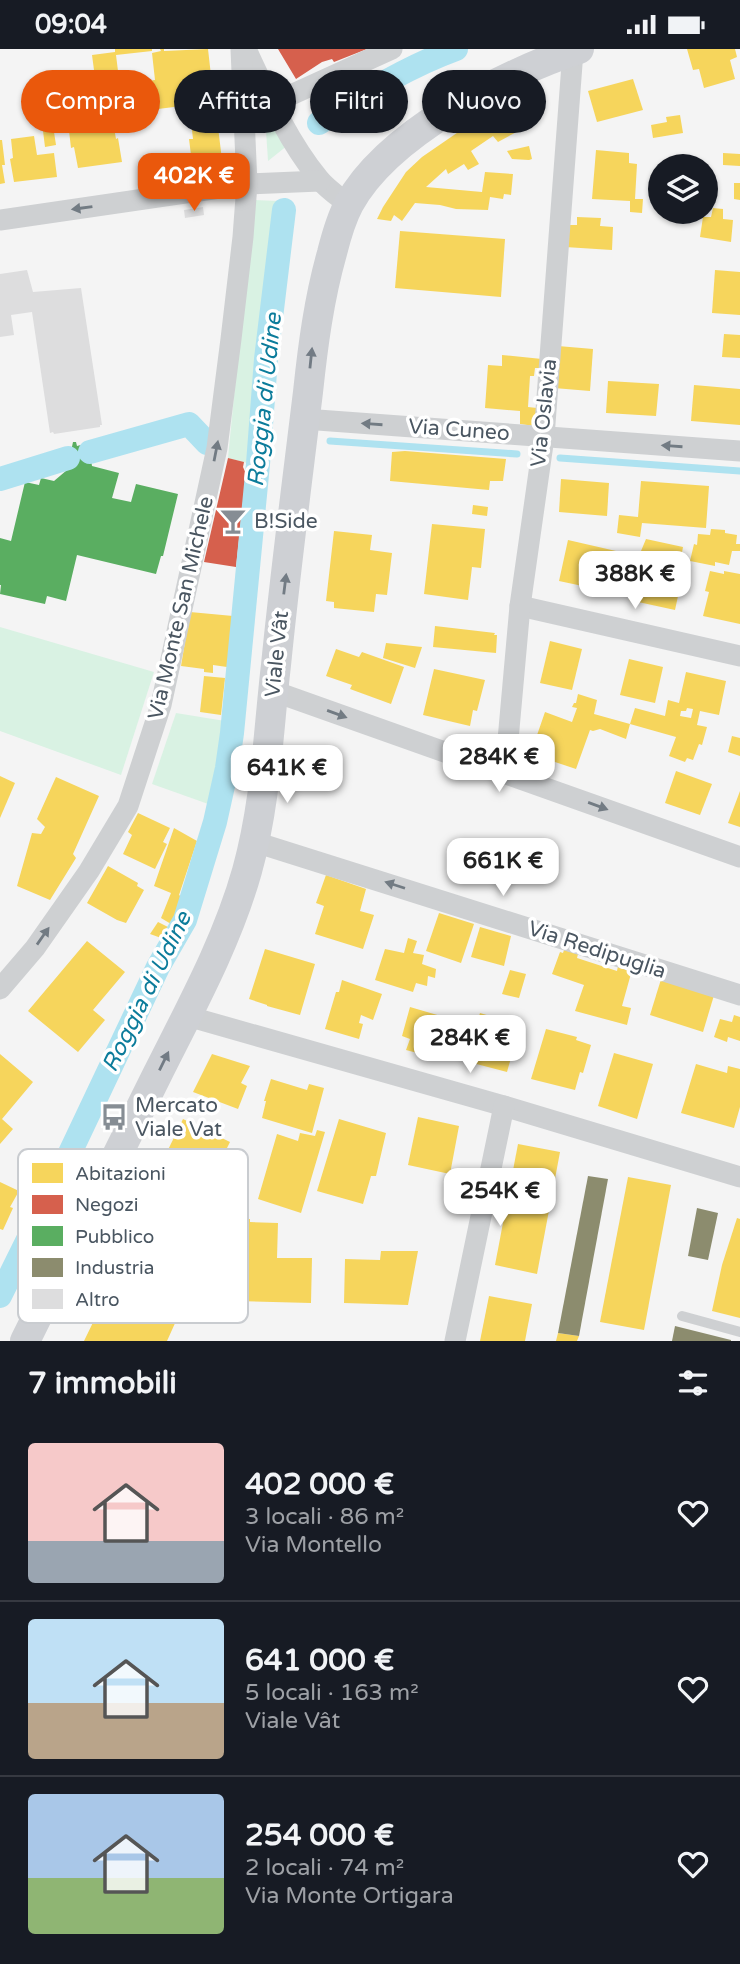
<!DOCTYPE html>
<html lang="it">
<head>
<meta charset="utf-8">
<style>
  :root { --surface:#171b24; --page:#20242c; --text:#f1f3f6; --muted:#9ea1a6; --line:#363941; --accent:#ea580c }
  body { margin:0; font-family:"Varela Round",sans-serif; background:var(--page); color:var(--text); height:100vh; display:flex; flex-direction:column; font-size:26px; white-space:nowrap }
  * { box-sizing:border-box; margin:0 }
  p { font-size:23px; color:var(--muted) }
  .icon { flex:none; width:38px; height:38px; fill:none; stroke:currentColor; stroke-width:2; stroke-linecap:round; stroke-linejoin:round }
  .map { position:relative; height:1292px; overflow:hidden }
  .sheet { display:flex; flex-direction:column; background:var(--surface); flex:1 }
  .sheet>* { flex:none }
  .banner { position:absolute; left:21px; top:21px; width:698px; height:63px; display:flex; gap:14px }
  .tools { position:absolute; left:648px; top:105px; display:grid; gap:14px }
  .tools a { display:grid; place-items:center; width:70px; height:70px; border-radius:50%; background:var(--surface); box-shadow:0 2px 5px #0004; font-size:35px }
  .price { position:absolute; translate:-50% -60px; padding:0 16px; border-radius:14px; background:#fff; color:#222; font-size:23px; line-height:46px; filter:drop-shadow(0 2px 4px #0008) }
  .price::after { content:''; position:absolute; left:50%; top:42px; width:21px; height:16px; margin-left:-10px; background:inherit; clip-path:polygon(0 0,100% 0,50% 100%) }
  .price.selected { background:var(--accent); color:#fff }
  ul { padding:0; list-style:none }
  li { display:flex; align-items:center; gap:21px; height:175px; padding:0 28px }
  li+li { border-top:2px solid var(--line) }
  li span { display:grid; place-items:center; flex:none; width:196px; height:140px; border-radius:7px; color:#555 }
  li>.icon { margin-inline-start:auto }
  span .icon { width:84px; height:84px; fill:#fffc; stroke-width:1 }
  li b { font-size:30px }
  h2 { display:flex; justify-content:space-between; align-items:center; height:84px; padding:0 28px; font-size:30px }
  .chip { padding:0 24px; border-radius:32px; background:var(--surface); box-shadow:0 2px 5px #0004; font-size:24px; line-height:63px }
  .chip.selected { background:var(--accent); color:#fff }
  .status { display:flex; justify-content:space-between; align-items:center; height:49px; padding:0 35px; background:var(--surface); direction:ltr }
  .status svg { height:19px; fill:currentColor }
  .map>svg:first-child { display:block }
  .green { fill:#d9f2e3 }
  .homes { fill:#f6d55c; fill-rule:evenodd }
  .shops { fill:#d6604d }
  .public { fill:#5aae61 }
  .industry { fill:#8c8c6e }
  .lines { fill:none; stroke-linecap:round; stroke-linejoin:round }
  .stream { stroke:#aee2f0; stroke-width:7 }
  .canal { stroke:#aee2f0; stroke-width:24 }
  .building { fill:#ddddde }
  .service { stroke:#ced0d2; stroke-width:10 }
  .minor { stroke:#ced0d2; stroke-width:21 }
  .secondary { stroke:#ced0d4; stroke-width:30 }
  .oneway { fill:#727b83 }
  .oneway2 { fill:#727b84 }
  .labels { text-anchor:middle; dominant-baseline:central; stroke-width:7; stroke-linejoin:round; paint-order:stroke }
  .street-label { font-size:21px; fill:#4a5661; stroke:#fff }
  .poi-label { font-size:21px; fill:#4a5661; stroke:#fff; text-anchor:start }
  .water-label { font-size:23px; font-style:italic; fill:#0c7c9b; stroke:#fff }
  .key { fill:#fff; stroke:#c9ccd0; stroke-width:2 }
  .key-label { font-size:19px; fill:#4a5661 }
</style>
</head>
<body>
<div class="status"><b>09:04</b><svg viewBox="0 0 49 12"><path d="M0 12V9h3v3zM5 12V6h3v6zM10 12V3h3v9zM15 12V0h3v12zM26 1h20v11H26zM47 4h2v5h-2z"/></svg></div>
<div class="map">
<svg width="740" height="1292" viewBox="0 0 740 1292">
  <rect width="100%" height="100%" fill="#f4f4f4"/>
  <!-- green -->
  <g class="green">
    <polygon points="272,64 288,96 268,112 265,66"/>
    <polygon points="253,151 278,152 247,414 228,409"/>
    <polygon points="0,578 154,623 121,726 0,682"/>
    <polygon points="176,664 225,672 211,756 152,735"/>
  </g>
  <!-- homes -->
  <g class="homes">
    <polygon points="115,0 152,0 152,2 116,6 120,38 131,37 131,34 155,31 152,4 161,2 160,0 164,0 164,2 208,0 214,53 134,63 134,61 122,61 122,51 108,53 107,51 98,51 92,6 115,3"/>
    <polygon points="687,0 735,0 737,8 730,11 735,30 704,39 699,20 693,21"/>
    <polygon points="633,30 643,61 597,73 588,42"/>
    <polygon points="507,52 524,79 498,93 493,87 471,102 479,115 468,121 464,115 448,125 446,120 426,138 482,143 485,123 513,125 511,146 504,145 503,150 490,148 488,161 456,160 440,156 415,154 402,172 394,166 391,172 377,170 383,158 406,123 422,108 483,66"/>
    <polygon points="51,64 56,96 45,98 41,66"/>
    <polygon points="680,66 683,84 653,89 651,76 667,73 666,68"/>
    <polygon points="112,67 116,90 118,89 122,113 78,119 74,98 71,99 68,73"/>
    <polygon points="217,70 223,119 198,122 195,105 191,106 189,90 193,90 191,73"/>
    <polygon points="34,87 37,106 54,104 57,128 14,133 10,110 13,109 11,90"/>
    <polygon points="0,91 2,91 5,116 2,116 5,134 0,135"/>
    <polygon points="529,97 532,110 529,111 512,110 507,102"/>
    <polygon points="596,101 629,104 629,114 637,115 635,150 643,150 642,164 630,163 630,152 592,150"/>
    <polygon points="723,104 740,105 740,117 723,116"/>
    <polygon points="734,134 740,134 740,151 734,150"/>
    <polygon points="713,159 723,160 723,170 733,171 731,193 700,188 703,168 711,168"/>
    <polygon points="577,168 601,169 600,177 613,178 612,201 565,198 566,176 577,176"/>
    <polygon points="400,182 505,190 501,248 395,239"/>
    <polygon points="715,221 740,223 740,266 712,264"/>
    <polygon points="724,285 740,286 740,309 722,308"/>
    <polygon points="558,297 593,300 590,342 554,339"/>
    <polygon points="502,306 542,310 541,319 535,319 534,327 530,327 528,358 537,359 534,377 520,375 520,362 485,359 488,316 502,317"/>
    <polygon points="608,332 659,335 656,367 606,364"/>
    <polygon points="694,336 740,340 740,376 691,372"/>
    <polygon points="405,402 506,410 503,432 490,432 489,441 390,432 392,403"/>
    <polygon points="561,430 609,434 607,467 559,463"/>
    <polygon points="641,432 709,437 706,479 642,474 640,488 617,484 619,466 638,468"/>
    <polygon points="473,456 488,458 487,467 472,465"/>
    <polygon points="432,475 485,480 481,519 472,518 468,551 424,545"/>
    <polygon points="711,480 725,481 725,484 737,486 736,495 740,495 740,502 732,502 729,516 715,513 715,517 690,512 694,495 697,496 698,485 710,486"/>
    <polygon points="334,482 372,486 370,501 392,504 387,546 376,545 374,563 334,559 334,553 326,552"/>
    <polygon points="646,490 683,498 681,509 686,510 675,561 629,551 641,502"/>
    <polygon points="568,491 616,502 606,542 559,532"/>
    <polygon points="710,522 724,525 724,522 740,525 740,575 703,567 709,543 705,542"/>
    <polygon points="190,563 233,567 227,618 213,616 213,624 204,623 204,620 181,617"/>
    <polygon points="435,577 495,584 494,586 497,586 496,604 433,598"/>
    <polygon points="550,592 582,600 572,641 540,634"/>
    <polygon points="386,594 422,598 415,619 383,609"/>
    <polygon points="336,600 359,608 362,603 404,618 391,655 350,640 352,636 326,627"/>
    <polygon points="629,610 663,618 655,654 620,646"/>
    <polygon points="434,620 485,631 477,662 473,661 470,677 423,666"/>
    <path d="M686,623L726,632L719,666L700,662L697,676L707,678L702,696L699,695L693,711L687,709L685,713L669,707L676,688L630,675L626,690L600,680L593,682L590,681L576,720L540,708L545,693L536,689L545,663L572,673L577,659L572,658L574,654H576L578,645L597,651L594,665L630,675L635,659L665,667L668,651L679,654ZM687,659L693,660L691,669L680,667L681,662H686Z"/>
    <polygon points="204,627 225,629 221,666 200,663"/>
    <polygon points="732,687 740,689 740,707 728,703"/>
    <polygon points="676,722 712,735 700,766 665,754"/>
    <polygon points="0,727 15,734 0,769"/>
    <polygon points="56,728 99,747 73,805 76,809 50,851 17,837 32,784 41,785 45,778 37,770"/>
    <polygon points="740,742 740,778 728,774"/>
    <polygon points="138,764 170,779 163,793 167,795 155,820 123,805 132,786 128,783"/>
    <polygon points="174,779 197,792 179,846 183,849 171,875 161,869 171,844 154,837"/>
    <polygon points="108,817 138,834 137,837 144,841 126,874 117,871 87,854"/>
    <polygon points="326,826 366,840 360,862 374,866 363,900 315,885 324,857 316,854"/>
    <polygon points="439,864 474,875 461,914 426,902"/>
    <polygon points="158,873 170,879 164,890 150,885"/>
    <polygon points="480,878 511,887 504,917 471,908"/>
    <polygon points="408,889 417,892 413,904 424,906 422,915 436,920 435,929 428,927 427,937 416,934 413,943 375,931 385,900 404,904"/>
    <polygon points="87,892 125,923 93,961 105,971 78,1003 28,962"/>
    <polygon points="265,900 315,915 300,966 267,957 267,956 249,950"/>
    <polygon points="564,901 578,905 577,909 617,922 618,917 632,921 622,957 631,959 627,976 575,962 584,936 552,925 560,903 563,904"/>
    <polygon points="510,921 526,925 519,949 502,945"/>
    <polygon points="662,927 715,943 703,983 650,966"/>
    <polygon points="342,931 382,945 373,971 361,966 359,974 363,975 359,990 325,980 336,943 339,943"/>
    <polygon points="410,958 451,970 440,1010 406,1001 410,990 402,987"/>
    <polygon points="480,964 520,976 507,1023 465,1012"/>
    <polygon points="734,966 740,968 740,992 728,988 727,993 714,988 720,970 732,973"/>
    <polygon points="546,980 577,988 576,991 591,996 583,1024 580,1023 575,1041 531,1030"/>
    <polygon points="614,1004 653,1015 637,1070 598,1057"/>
    <polygon points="0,1005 33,1033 2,1070 13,1080 0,1095"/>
    <polygon points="212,1005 250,1017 241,1034 247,1037 238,1060 193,1043"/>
    <polygon points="696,1015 727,1024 728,1017 740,1020 740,1058 734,1079 681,1064"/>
    <polygon points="271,1030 307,1041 309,1035 324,1039 312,1084 262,1069 266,1052 264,1052"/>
    <polygon points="418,1068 459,1077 450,1125 408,1116"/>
    <polygon points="183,1070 230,1093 212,1129 165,1107"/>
    <polygon points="339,1070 386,1084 376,1127 371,1127 363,1155 317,1142"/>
    <polygon points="317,1081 325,1083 301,1164 258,1150 277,1085 298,1092 300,1084 315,1087"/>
    <polygon points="518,1095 560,1103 537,1225 495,1216"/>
    <polygon points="220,1121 249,1129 244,1146 214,1137"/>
    <polygon points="628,1128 671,1136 644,1281 600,1273"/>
    <polygon points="0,1133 19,1142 10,1158 13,1159 3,1181 0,1180"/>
    <polygon points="212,1169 250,1170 250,1173 278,1174 277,1209 312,1209 311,1254 235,1252 236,1221 220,1221 221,1205 212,1205"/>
    <polygon points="737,1169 740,1170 740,1269 712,1262 722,1216"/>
    <polygon points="381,1202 418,1202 408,1256 344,1254 345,1210 380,1211"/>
    <polygon points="120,1218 158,1236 151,1251 159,1256 156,1262 176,1272 167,1292 84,1292"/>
    <polygon points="489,1247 532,1255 525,1292 480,1292"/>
    <polygon points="558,1284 579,1287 577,1292 556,1292"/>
  </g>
  <!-- shops -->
  <g class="shops">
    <polygon points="278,0 367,0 334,13 332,10 322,13 296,30"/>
    <polygon points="228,409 244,413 243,418 246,425 236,518 204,513"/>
  </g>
  <!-- public -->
  <polygon class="public" points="73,393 76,393 77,397 88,394 92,417 119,424 112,449 131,453 136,435 178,445 163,507 161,507 156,525 77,506 66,552 47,547 45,555 0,545 1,536 0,536 0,489 11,492 25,433 39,436 41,429 54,432 67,421"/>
  <!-- industry -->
  <g class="industry">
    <polygon points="588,1127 608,1130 579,1287 558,1284"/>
    <polygon points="697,1159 718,1164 708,1211 688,1207"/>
    <polygon points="675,1277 731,1291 731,1292 672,1292"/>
  </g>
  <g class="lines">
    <!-- stream -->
    <g class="stream">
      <polyline points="330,392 517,405"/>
      <polyline points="259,398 268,398"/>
      <polyline points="560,409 740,422"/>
    </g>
    <!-- canal -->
    <g class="canal">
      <path d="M319,74C362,45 407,18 456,0"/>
      <polyline points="90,403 189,375 207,394"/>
      <polyline points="0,430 68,409"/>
      <polyline points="0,1247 50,1146 158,918 185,871 215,773 227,719 232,684 258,415 266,310 284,161"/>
    </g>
  </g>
  <!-- building -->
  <g class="building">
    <polygon points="203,158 204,166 185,169 184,161"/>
    <polygon points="27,221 33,243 81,239 102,376 100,376 100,378 54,385 53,383 50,384 32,263 11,266 14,286 0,288 0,225"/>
  </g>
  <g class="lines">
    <!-- service -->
    <polyline class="service" points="682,1267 740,1283"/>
    <!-- minor -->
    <g class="minor">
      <path d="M246,0C267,45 288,92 319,130C327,140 339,148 348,155"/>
      <polyline points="258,61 392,0"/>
      <polyline points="0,171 247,135 320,132"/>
      <polyline points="304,370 740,402"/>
      <polyline points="520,557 740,607"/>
      <polyline points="273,642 740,808"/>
      <polyline points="507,725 508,691 520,557 544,388 573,2"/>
      <polyline points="255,793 740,946"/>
      <polyline points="0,940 35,899 89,822 128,757 161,656 217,399 231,290 243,188 247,135 241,0"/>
      <polyline points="187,967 504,1057 740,1128"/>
      <polyline points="455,1292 504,1057"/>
    </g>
    <!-- secondary -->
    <path class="secondary" d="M25,1292C69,1203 113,1115 157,1026C190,960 227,893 247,822C266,754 268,685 276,616C285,525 297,434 308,343C313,296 319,250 332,204C336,188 341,170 349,155C387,85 505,24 579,0"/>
  </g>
  <!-- one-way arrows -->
  <defs><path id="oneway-solid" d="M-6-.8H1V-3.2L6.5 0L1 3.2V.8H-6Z" transform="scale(1.75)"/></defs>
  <g class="oneway">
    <use href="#oneway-solid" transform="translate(82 159) rotate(172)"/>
    <use href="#oneway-solid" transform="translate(372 375) rotate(-176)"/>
    <use href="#oneway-solid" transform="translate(672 397) rotate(-176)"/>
    <use href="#oneway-solid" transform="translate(216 402) rotate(-79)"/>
    <use href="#oneway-solid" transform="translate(337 665) rotate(20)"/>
    <use href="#oneway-solid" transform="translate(598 757) rotate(20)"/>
    <use href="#oneway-solid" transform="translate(395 836) rotate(-162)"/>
    <use href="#oneway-solid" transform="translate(43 887) rotate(-55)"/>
  </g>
  <g class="oneway2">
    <use href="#oneway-solid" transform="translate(311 309) rotate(-84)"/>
    <use href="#oneway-solid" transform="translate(285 535) rotate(-83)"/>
    <use href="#oneway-solid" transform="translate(164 1012) rotate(-64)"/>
  </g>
  <!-- icons -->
  <defs>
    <symbol id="bar-bare" viewBox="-9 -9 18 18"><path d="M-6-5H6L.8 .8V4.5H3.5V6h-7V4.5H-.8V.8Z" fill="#868d94" stroke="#fff" stroke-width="2.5" paint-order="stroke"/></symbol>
    <symbol id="bus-bare" viewBox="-9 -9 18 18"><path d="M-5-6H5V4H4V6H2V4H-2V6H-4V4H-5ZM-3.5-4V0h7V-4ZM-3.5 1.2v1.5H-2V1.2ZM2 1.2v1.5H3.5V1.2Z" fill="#868d94" stroke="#fff" stroke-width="2.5" paint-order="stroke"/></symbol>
  </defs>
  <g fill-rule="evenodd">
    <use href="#bar-bare" x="214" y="453" width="38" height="38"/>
    <use href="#bus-bare" x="95" y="1049" width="38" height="38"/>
  </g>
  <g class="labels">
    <!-- street labels -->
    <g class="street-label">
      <text transform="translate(544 364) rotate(-84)">Via Oslavia</text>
      <text transform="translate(459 381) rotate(4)">Via Cuneo</text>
      <text transform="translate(181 559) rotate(-77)">Via Monte San Michele</text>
      <text transform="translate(277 605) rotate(-84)">Viale Vât</text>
      <text transform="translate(597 901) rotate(18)">Via Redipuglia</text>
    </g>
    <!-- poi labels -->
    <g class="poi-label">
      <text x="254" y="472">B!Side</text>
      <text x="135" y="1056">Mercato<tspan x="135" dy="24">Viale Vat</tspan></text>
    </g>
    <!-- water labels -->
    <g class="water-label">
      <text transform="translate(265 351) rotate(-84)">Roggia di Udine</text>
      <text transform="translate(147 943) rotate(-64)">Roggia di Udine</text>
    </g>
  </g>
  <!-- legend -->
  <rect x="18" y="1100" width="230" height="174" rx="10" class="key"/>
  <rect x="32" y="1114" width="31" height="20" fill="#f6d55c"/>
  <rect x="32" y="1146" width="31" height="19" fill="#d6604d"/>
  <rect x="32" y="1177" width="31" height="20" fill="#5aae61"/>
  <rect x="32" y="1209" width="31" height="19" fill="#8c8c6e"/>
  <rect x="32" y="1240" width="31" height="20" fill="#ddddde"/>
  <g class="key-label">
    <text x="75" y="1131">Abitazioni</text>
    <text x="75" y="1162">Negozi</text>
    <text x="75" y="1194">Pubblico</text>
    <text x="75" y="1225">Industria</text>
    <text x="75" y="1257">Altro</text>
  </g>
</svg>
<div class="tools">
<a><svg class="icon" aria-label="layers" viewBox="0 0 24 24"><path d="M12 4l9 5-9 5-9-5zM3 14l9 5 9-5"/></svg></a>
</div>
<b class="price selected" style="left:194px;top:164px">402K €</b>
<b class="price" style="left:635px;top:562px">388K €</b>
<b class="price" style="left:499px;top:745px">284K €</b>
<b class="price" style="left:287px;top:756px">641K €</b>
<b class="price" style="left:503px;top:849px">661K €</b>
<b class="price" style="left:470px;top:1026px">284K €</b>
<b class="price" style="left:500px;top:1179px">254K €</b>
<div class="banner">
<a class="chip selected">Compra</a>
<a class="chip">Affitta</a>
<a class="chip">Filtri</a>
<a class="chip">Nuovo</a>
</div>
</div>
<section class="sheet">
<h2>7 immobili<svg class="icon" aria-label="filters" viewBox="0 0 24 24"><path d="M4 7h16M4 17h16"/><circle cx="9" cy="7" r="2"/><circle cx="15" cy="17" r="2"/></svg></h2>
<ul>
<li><span style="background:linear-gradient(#f6c9c9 70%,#9aa5b1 0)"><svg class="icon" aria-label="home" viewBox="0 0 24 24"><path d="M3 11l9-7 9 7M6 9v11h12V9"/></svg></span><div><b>402 000 €</b><p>3 locali · 86 m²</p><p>Via Montello</p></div><svg class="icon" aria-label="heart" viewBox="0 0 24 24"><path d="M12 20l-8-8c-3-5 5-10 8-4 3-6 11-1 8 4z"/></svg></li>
<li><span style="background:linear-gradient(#bfe0f5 60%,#b9a48a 0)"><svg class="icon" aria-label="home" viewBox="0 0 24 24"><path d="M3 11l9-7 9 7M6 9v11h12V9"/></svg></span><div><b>641 000 €</b><p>5 locali · 163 m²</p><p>Viale Vât</p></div><svg class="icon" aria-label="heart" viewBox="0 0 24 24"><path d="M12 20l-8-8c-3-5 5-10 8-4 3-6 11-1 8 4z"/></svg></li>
<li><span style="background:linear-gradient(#a9c7e8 60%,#8fb573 0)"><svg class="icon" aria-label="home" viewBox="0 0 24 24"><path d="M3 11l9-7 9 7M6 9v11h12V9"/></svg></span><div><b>254 000 €</b><p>2 locali · 74 m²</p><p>Via Monte Ortigara</p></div><svg class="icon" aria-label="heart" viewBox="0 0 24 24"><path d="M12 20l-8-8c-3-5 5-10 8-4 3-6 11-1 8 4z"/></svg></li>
</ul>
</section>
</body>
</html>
